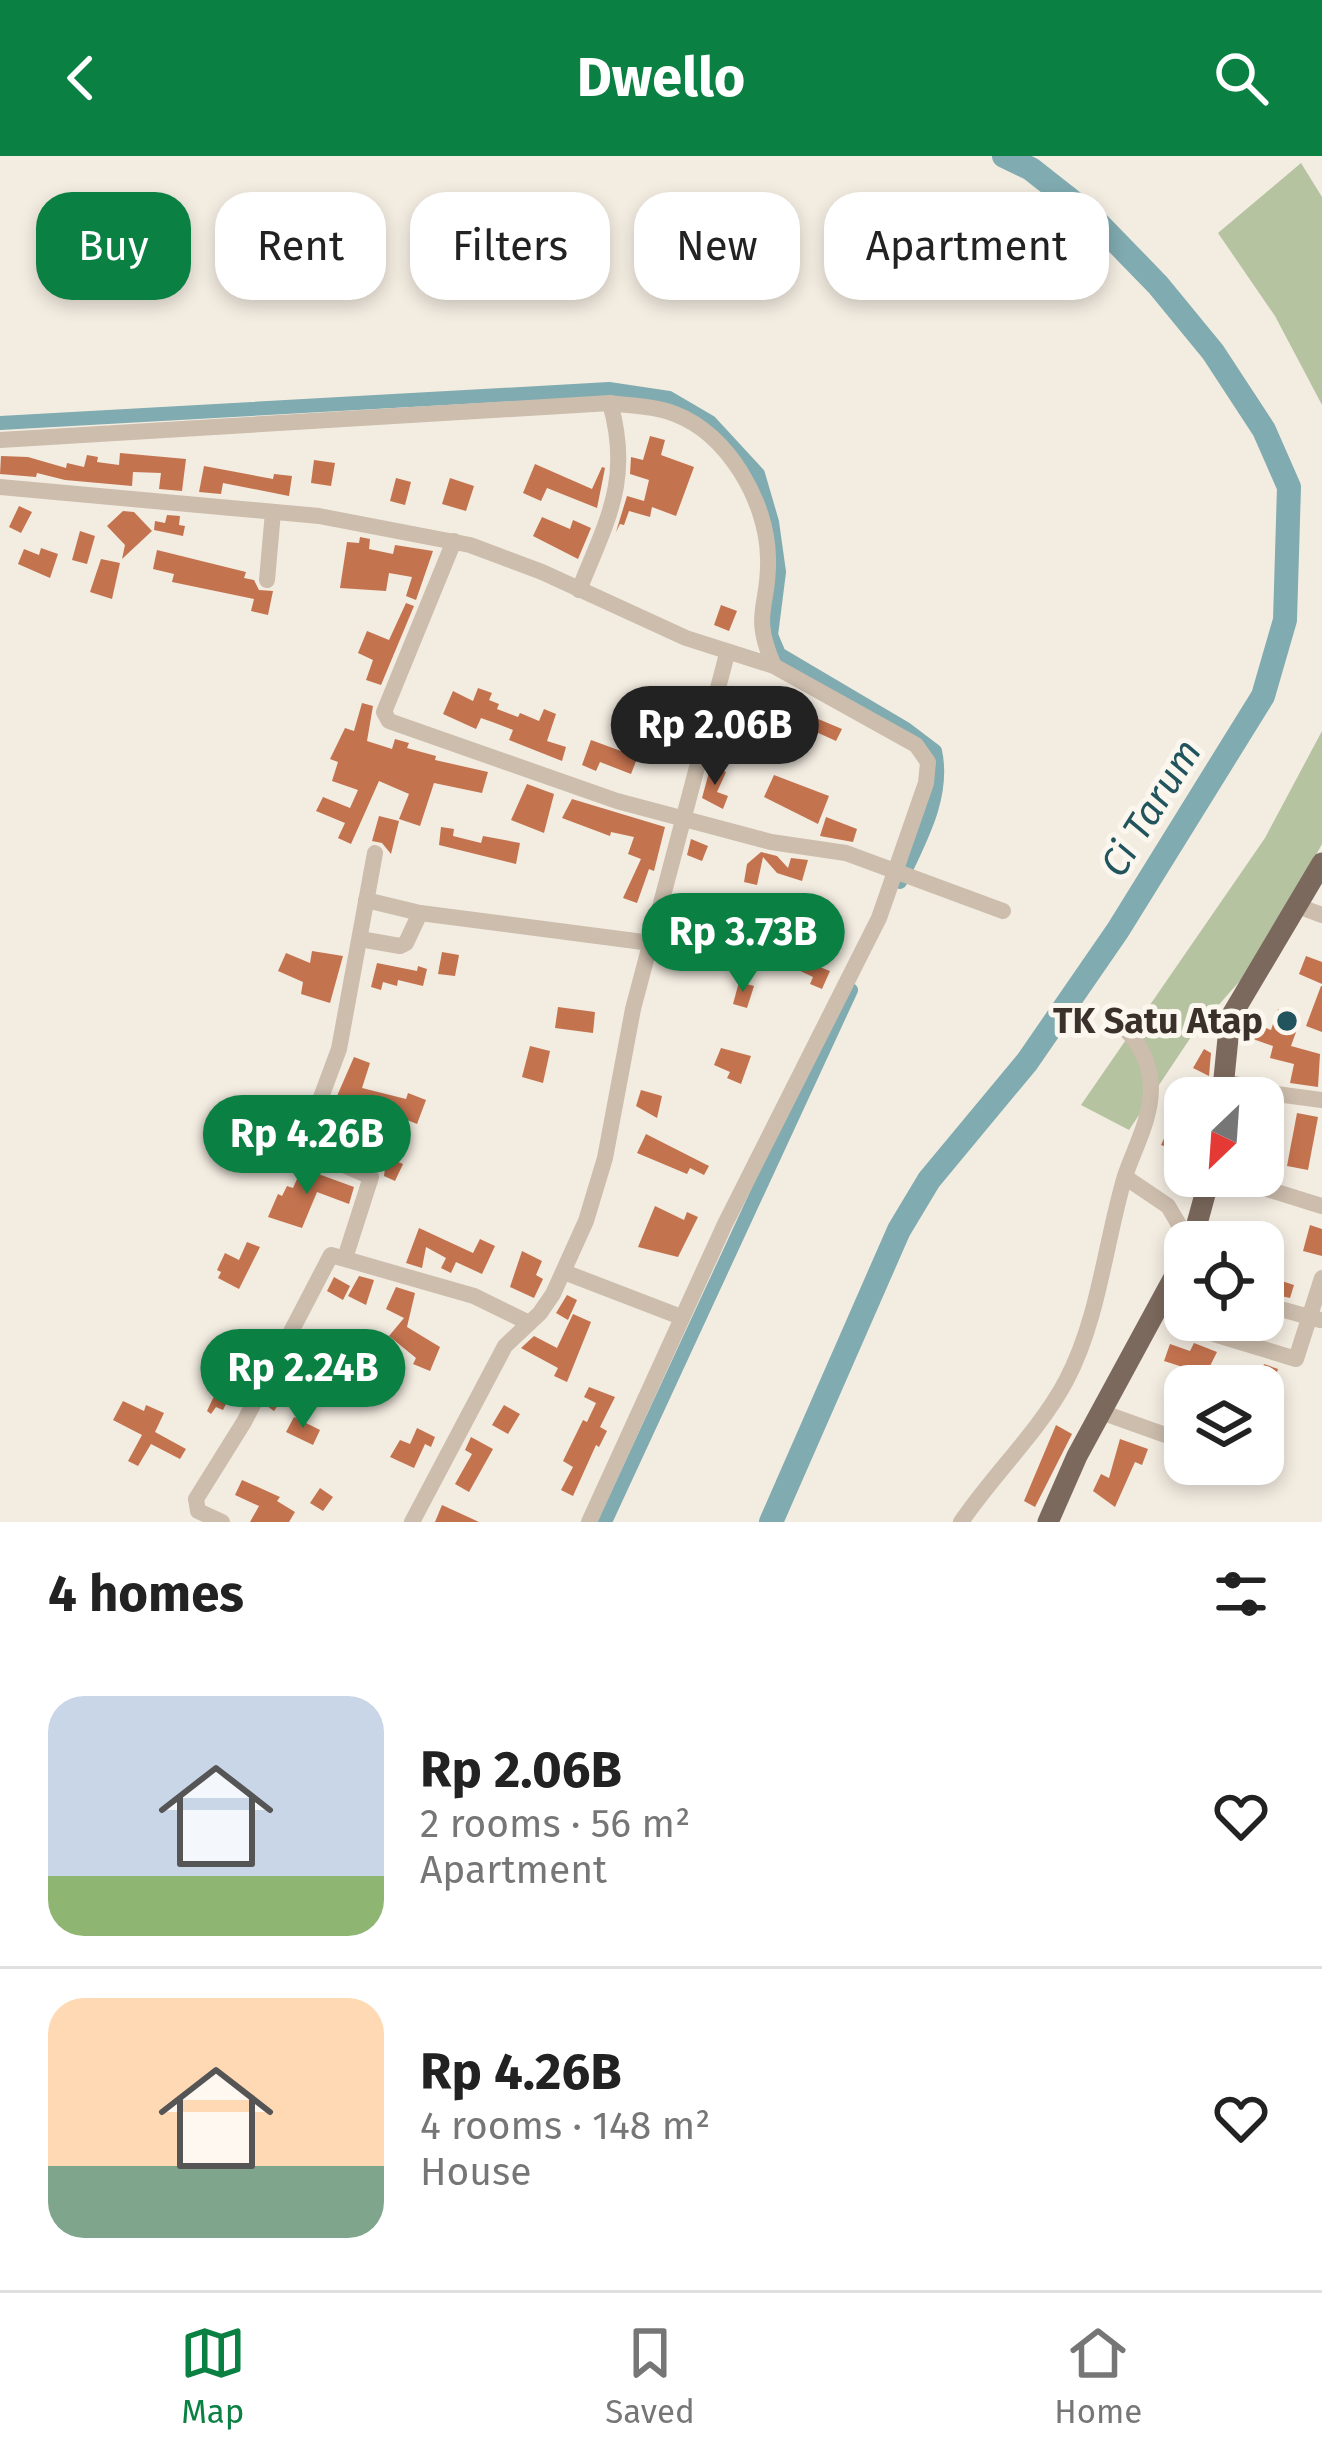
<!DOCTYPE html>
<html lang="en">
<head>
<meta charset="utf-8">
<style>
  :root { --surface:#fff; --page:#f2f2f2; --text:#222; --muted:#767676; --line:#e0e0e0; --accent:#0b8043 }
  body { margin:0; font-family:"Fira Sans",sans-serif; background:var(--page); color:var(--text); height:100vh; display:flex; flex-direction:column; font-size:45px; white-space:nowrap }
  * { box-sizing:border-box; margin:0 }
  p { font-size:39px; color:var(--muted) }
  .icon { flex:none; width:66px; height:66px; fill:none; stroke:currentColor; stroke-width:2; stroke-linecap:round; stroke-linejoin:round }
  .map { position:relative; height:1366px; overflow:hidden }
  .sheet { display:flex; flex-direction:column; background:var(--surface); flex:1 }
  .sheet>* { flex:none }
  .guide { position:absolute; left:36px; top:36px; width:1251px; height:108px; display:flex; gap:24px }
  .needle { width:78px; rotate:205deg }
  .fabs { position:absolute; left:1164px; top:921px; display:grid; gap:24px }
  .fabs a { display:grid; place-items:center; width:120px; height:120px; border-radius:24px; background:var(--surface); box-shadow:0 6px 18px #0003; font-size:60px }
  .price { position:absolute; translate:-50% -102px; padding:0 27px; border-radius:42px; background:var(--accent); color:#fff; font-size:39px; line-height:78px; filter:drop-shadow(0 3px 6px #0008) }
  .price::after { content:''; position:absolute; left:50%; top:72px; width:36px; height:27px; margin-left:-18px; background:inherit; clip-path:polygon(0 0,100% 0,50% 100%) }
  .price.current { background:#222; color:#fff }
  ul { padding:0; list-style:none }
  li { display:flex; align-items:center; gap:36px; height:300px; padding:0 48px }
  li+li { border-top:3px solid var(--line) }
  li span { display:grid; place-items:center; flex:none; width:336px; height:240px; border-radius:36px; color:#555 }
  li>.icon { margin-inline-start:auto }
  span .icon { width:144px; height:144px; fill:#fffc; stroke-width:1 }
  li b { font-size:51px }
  h2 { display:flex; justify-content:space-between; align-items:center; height:144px; padding:0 48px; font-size:51px }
  .tag { padding:0 42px; border-radius:36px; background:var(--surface); box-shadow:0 6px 18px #0003; font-size:42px; line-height:108px }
  .tag.current { background:var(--accent); color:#fff }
  header { display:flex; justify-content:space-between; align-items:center; height:156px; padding:0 48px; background:var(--accent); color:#fff; font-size:54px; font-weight:700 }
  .dock { display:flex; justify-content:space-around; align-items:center; height:168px; border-top:3px solid var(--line); background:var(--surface); font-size:33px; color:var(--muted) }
  .dock a { display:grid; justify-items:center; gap:6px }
  .dock .current { color:var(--accent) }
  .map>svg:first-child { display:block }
  .green { fill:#b5c3a1 }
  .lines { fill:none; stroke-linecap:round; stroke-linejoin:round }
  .canal { stroke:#80abb0; stroke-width:14 }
  .river { stroke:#80abb0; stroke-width:24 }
  .building { fill:#c4734f }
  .minor { stroke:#ccbdad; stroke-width:16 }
  .major { stroke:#7c695d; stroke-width:21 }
  .poi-dot { fill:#21545c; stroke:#fbf6ee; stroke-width:4.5 }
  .labels { text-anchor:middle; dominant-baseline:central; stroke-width:10; stroke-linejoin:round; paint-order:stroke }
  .poi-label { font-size:36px; font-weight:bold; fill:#3a312b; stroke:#fbf6ee; text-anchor:end }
  .water-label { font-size:39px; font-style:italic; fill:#21545c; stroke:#fbf6ee }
</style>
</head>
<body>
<header><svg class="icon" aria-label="back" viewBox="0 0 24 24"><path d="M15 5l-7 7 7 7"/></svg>Dwello<svg class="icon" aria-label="search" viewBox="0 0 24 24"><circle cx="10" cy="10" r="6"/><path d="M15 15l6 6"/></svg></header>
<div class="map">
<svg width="1322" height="1366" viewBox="0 0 1322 1366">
  <rect width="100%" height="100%" fill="#f3ece1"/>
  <!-- green -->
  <g class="green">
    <polygon points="1301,7 1322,41 1322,249 1275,160 1218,77"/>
    <polygon points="1322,575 1322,688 1261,801 1193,878 1129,974 1081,949 1265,682"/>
  </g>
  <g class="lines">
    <!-- canal -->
    <g class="canal">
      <path d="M0,267L609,233L669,242L710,266L758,318L772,366L779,416L771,479L779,498L906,573L935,595C945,641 919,685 900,726"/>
      <polyline points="605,1366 851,834"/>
    </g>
    <!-- river -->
    <polyline class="river" points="771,1366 899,1074 929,1024 1027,906 1118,774 1263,540 1285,464 1289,331 1264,274 1213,196 1158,129 1092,61 1031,13 1004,0"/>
  </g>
  <!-- building -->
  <g class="building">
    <polygon points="650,280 665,284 661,299 694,311 676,360 652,351 650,361 629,355 624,369 620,368 616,376 627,340 644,345 649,324 630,318 631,301 643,304"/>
    <polygon points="120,297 186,303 182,335 159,333 161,317 133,316 132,330 65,324 37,317 36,321 0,318 1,300 28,301 66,312 67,307 84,311 87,299 98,301 97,306 119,309"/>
    <polygon points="314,304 335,307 331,330 311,327"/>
    <polygon points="535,308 592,333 602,311 605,312 597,352 547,332 541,345 523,337"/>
    <polygon points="204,310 273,323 274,318 292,320 289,340 223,327 221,338 199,336"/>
    <polygon points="396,322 411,326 405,349 390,345"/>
    <polygon points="450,322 474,330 466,355 442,348"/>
    <polygon points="19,350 32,356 21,377 9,371"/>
    <polygon points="123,355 134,356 152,375 122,403 125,389 107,370"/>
    <polygon points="167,359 180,360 179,369 185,370 183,380 154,374 155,365 165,367"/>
    <polygon points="542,361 570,373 573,364 591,372 578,403 533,380"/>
    <polygon points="80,375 95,380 87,408 72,404"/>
    <polygon points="360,381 370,383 369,393 393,398 395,389 433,395 416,444 406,440 412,421 389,417 386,435 340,432 347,386 359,387"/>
    <polygon points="41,392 58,398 50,422 18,408 24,393 39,399"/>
    <polygon points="157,394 246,416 244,422 254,424 259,434 273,435 268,459 251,455 254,443 172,426 174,418 153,413"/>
    <polygon points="101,403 120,407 112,443 90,436"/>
    <polygon points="406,447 414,450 381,529 366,524 373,504 358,497 367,475 389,484"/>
    <polygon points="721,449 737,455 729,475 714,469"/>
    <polygon points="732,531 751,537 744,558 726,552"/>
    <polygon points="478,532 492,537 489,544 499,548 497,553 518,561 520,557 539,565 544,553 556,558 547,585 566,591 562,605 509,584 513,574 495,567 481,562 476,573 443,558 453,535 473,545"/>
    <polygon points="362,547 373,550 367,585 392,593 395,583 409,587 407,592 436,600 435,604 488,616 482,637 434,627 420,670 399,663 409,638 379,625 351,688 338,682 345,667 316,655 323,641 350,652 358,634 332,625 338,606 330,603 345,572 354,575"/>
    <polygon points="663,547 684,554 678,571 657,563"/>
    <polygon points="804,557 842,573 836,585 814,575 812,580 797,575"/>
    <polygon points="591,584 621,595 623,588 640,595 631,618 600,606 596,615 582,609"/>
    <polygon points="711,609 726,616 717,636 728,640 723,653 702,642"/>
    <polygon points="774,619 829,640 818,668 764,641"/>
    <polygon points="527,628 554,638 544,677 511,664"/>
    <polygon points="572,643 665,671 654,715 649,713 637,747 623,742 641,703 628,698 634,681 611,676 610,680 562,662"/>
    <polygon points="379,660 399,665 391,698 382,687 372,685"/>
    <polygon points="826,661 857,673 853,686 820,680"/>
    <polygon points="441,671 454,673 453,680 481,687 483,680 520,687 516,708 439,689"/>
    <polygon points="691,683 708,690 702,705 687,699"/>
    <polygon points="761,696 777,700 788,712 791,702 808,704 802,725 777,717 763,701 757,729 744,726 747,708"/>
    <polygon points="802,794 820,802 817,810 830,815 822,833 810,828 813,821 794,812"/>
    <polygon points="312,795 343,800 330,847 301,838 303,826 278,815 286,797 310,807"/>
    <polygon points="442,796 459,799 455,820 438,818"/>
    <polygon points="1306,800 1322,806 1322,828 1299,818"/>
    <polygon points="377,807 417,815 418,810 427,813 423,830 398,824 397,830 383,826 381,834 371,831"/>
    <polygon points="739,826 754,830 747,852 733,848"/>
    <polygon points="1321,830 1322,830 1322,876 1306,870"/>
    <polygon points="558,851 595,856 593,877 555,872"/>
    <polygon points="1278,853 1301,862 1291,890 1320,898 1318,931 1290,927 1294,908 1270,902 1273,890 1253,883 1258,869 1271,874"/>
    <polygon points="530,890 550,895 543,927 522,921"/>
    <polygon points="721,892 751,900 741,928 727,922 730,916 714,909"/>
    <polygon points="1204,893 1211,897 1209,920 1193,912"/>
    <polygon points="354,901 370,907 362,932 406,943 408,937 426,944 417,968 390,957 389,963 383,961 371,992 353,985 351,990 320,979"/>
    <polygon points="641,934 662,940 657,962 636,950"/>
    <polygon points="1297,957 1318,961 1308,1014 1287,1010"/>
    <polygon points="1172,965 1185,970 1177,995 1161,989"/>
    <polygon points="646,978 709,1010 704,1019 690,1012 687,1018 637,997"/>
    <polygon points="385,990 402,998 398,1006 403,1008 395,1025 384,1020 385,1012 377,1009"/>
    <polygon points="302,1012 354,1031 349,1048 317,1036 302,1072 268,1061 278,1038 282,1040 287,1030 293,1032"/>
    <polygon points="655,1050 684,1064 687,1056 698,1061 678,1101 638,1091"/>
    <polygon points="1310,1069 1322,1073 1322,1100 1303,1095"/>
    <polygon points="419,1072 473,1097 480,1083 495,1090 482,1118 456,1106 451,1117 441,1112 446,1102 426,1091 422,1112 406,1107"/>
    <polygon points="247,1086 260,1091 239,1133 218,1122 221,1116 217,1114 225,1097 239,1104"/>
    <polygon points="522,1095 542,1105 536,1119 543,1123 534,1142 510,1131"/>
    <polygon points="1263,1119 1294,1129 1290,1142 1263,1136"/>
    <polygon points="359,1120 374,1124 366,1149 348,1140"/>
    <polygon points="334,1121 350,1130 343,1144 327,1135"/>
    <polygon points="396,1131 415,1137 407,1171 440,1191 430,1215 413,1208 416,1202 389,1180 404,1162 386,1153"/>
    <polygon points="567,1139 577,1144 568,1164 556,1157"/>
    <polygon points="573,1158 591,1166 567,1226 554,1220 558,1212 521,1192 534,1180 557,1192"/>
    <polygon points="1194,1187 1217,1196 1203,1224 1190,1220 1192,1214 1164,1205 1170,1188 1190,1195"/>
    <polygon points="240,1198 250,1206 229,1234 232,1236 223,1254 216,1251 211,1258 207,1255 229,1208"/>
    <polygon points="1264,1208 1278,1213 1268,1245 1281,1249 1276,1265 1263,1261 1263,1230 1257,1230"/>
    <polygon points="282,1221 293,1227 274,1255 267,1250"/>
    <polygon points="589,1231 615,1241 600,1271 607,1275 599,1291 596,1289 573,1340 561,1334 573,1311 563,1305 583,1264 587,1266 596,1247 584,1241"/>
    <polygon points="123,1245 144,1255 146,1249 164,1257 155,1276 186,1293 180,1303 151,1288 138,1310 128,1305 142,1279 113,1264"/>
    <polygon points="504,1249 520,1258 508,1278 492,1269"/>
    <polygon points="294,1261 320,1274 313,1289 286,1276"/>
    <polygon points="1056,1269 1072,1278 1035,1351 1024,1345"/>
    <polygon points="417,1272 435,1281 431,1291 425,1288 414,1312 390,1301 400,1284 410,1288"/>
    <polygon points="471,1281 493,1293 469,1336 455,1328 472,1298 465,1294"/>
    <polygon points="1120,1283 1148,1293 1142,1309 1135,1306 1115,1351 1093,1335 1101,1318 1109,1322"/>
    <polygon points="242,1324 280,1341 277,1345 295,1356 289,1366 250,1366 259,1350 235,1339"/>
    <polygon points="320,1332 333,1341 323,1355 310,1347"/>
    <polygon points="442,1349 479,1366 435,1366"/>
  </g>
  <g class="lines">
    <!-- minor -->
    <g class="minor">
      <path d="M0,284L610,247C632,250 655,250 675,258C728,278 767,346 768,401C770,451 750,456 774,510"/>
      <polyline points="0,331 319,360 470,389 542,416 686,482 774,510 916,589 928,606 926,627 879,762 725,1068 589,1366"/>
      <polyline points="454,385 384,556 389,565 617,645 771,686 846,697 1003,755"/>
      <polyline points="267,424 273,356"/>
      <path d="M579,434C607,364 632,324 610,247"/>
      <polyline points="366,744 420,757 651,787"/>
      <polyline points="1298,750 1322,759"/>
      <polyline points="360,783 400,790 406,787 420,757"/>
      <polyline points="1224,925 1269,937 1322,944"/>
      <polyline points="1225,1020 1322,1050"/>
      <polyline points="1125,1021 1168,1050 1189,1086"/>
      <polyline points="345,1102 371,1021 307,993 304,987 339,893 375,697"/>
      <polyline points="564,1116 681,1161"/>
      <polyline points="1263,1148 1320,1164"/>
      <polyline points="1187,1164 1214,1178 1296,1203 1322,1122"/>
      <polyline points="1101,1256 1185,1286"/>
      <polyline points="222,1366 198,1355 196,1343 244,1266 331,1099 474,1140 529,1167"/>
      <polyline points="412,1366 505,1190 540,1157 553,1138 586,1065 605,1002 633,853 727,498"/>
      <path d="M961,1366C994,1317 1038,1277 1066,1225C1099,1163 1105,1087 1125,1020C1135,991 1151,963 1151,932C1150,900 1135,882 1114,861"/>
    </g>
    <!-- major -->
    <g class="major">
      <polyline points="1222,942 1230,862 1322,707"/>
      <polyline points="1192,1086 1210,1020"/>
      <polyline points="1048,1366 1077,1300 1185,1101"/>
    </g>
  </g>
  <!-- markers -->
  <circle class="poi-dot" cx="1287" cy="865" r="12"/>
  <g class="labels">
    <!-- poi labels -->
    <g class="poi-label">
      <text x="1263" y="865">TK Satu Atap</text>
    </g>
    <!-- water labels -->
    <g class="water-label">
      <text transform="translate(1151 652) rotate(-58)">Ci Tarum</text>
    </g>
  </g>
</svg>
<div class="fabs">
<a><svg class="needle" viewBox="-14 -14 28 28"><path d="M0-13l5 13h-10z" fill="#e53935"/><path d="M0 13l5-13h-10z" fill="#767676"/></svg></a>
<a><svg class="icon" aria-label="locate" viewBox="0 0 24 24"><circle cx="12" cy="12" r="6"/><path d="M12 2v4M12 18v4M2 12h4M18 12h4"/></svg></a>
<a><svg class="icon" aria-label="layers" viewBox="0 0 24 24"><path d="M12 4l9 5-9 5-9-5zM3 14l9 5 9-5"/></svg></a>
</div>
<b class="price current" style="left:715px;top:632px">Rp 2.06B</b>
<b class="price" style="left:743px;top:839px">Rp 3.73B</b>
<b class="price" style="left:307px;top:1041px">Rp 4.26B</b>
<b class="price" style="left:303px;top:1275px">Rp 2.24B</b>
<div class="guide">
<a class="tag current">Buy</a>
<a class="tag">Rent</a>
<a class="tag">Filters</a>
<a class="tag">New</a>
<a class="tag">Apartment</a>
</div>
</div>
<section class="sheet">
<h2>4 homes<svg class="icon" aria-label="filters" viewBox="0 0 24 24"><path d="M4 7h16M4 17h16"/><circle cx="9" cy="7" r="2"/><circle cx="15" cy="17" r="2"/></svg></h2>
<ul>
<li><span style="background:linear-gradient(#c9d6e8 75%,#8fb573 0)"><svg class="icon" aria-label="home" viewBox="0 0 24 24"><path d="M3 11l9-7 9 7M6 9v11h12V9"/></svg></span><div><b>Rp 2.06B</b><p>2 rooms · 56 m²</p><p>Apartment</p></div><svg class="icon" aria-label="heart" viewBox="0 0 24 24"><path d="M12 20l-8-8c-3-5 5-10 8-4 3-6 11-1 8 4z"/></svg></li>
<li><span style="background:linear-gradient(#ffd9b3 70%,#7fa58c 0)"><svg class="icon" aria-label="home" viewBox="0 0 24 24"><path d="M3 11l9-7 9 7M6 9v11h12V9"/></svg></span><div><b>Rp 4.26B</b><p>4 rooms · 148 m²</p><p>House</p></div><svg class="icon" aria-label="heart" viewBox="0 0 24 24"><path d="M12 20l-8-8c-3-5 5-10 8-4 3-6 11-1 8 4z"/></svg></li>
</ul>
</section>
<nav class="dock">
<a class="current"><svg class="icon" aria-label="map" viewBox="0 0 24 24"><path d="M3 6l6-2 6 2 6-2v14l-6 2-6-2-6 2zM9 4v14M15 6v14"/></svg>Map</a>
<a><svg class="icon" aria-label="saved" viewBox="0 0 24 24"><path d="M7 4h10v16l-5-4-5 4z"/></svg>Saved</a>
<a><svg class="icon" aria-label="home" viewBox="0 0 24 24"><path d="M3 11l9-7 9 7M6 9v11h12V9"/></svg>Home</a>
</nav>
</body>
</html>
